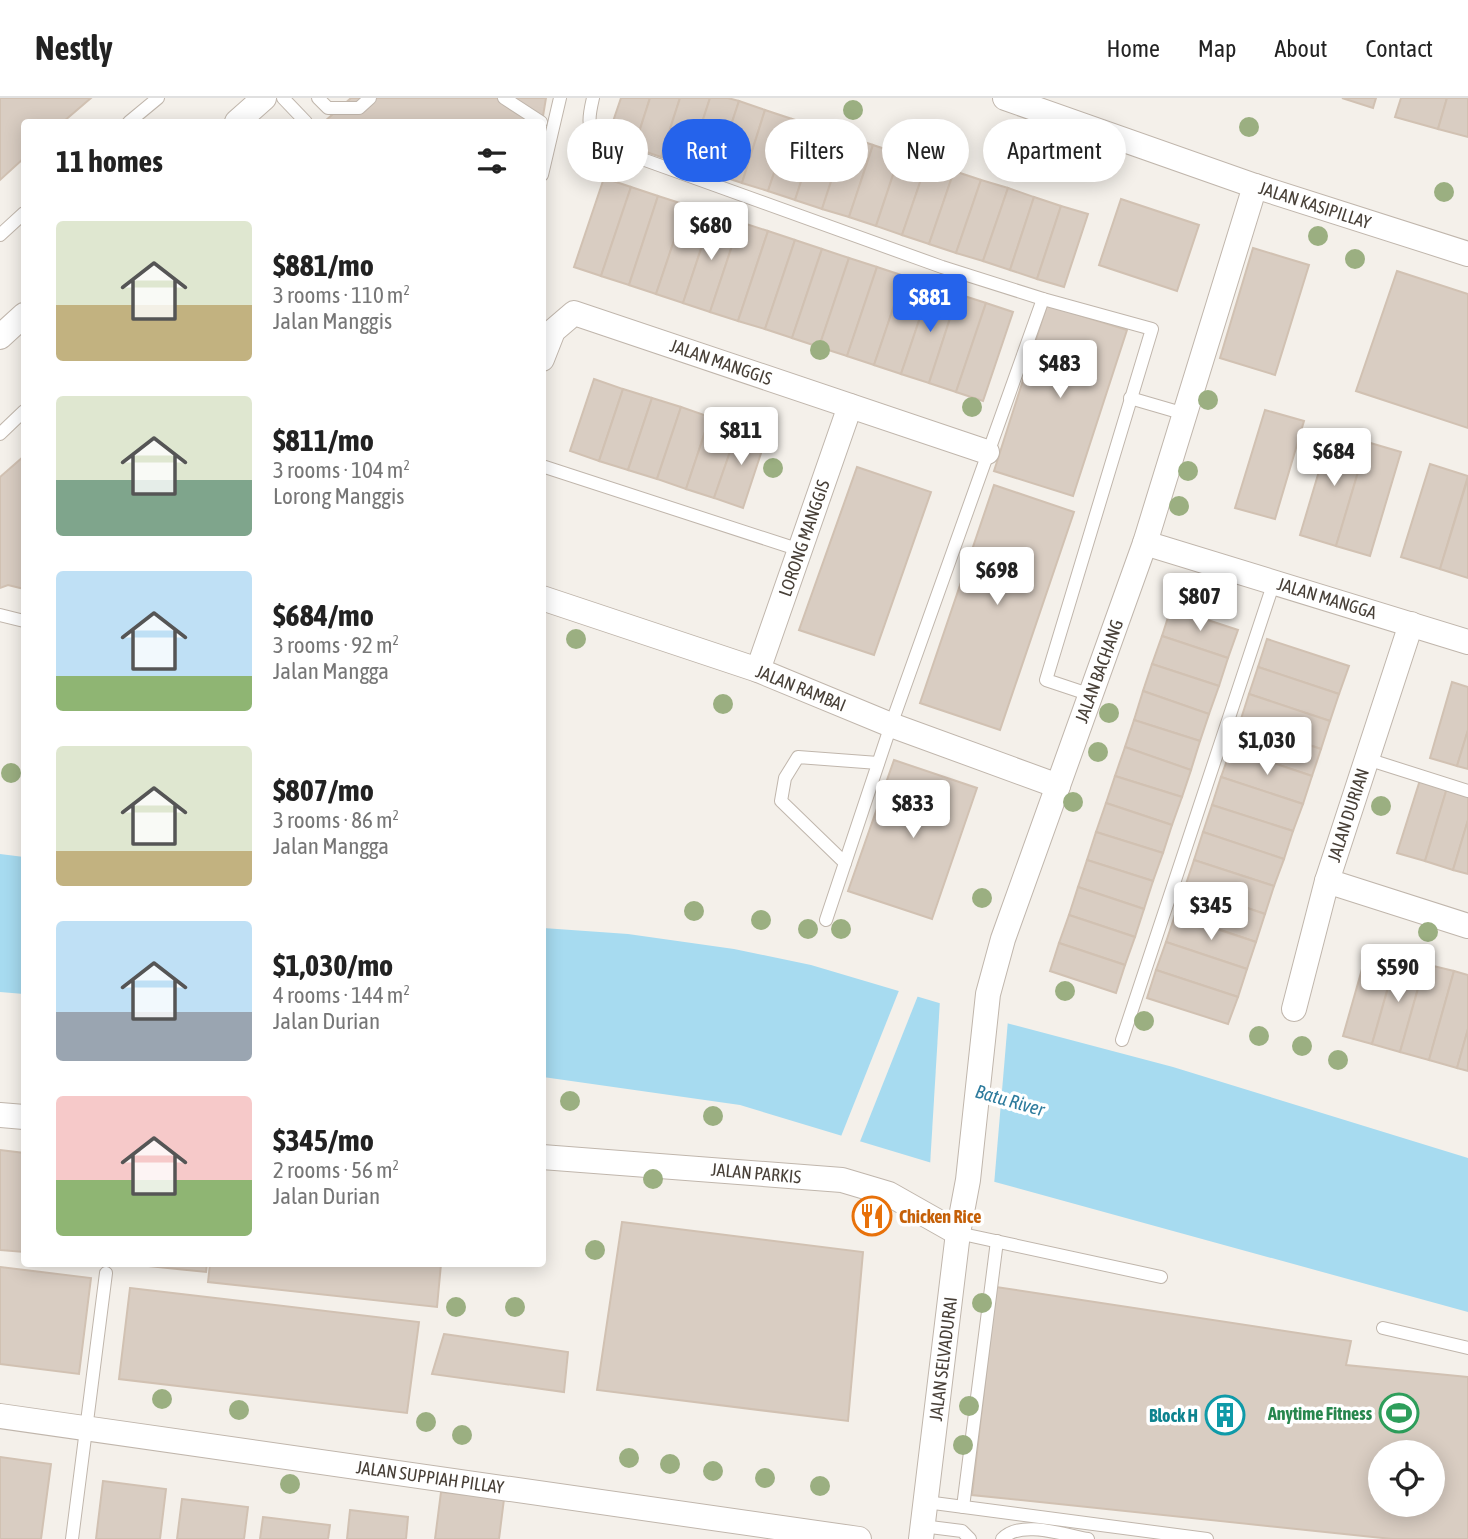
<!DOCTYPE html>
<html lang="en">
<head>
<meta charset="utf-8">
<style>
  :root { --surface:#fff; --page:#f6f6f6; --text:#222; --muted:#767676; --line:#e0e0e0; --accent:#2563eb }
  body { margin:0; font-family:"Asap Condensed",sans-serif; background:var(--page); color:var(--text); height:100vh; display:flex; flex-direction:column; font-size:26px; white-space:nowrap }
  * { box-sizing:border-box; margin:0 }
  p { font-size:23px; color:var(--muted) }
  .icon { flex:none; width:38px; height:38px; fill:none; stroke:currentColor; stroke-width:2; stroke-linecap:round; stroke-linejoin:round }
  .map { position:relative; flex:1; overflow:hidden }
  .side { position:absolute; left:21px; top:21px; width:525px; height:1148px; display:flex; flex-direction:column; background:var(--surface); border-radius:7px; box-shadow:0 4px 18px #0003 }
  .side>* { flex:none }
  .top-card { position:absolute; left:567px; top:21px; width:665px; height:63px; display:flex; gap:14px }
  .controls { position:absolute; left:1368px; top:1342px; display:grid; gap:14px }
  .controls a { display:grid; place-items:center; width:77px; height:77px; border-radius:50%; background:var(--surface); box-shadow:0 4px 18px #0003; font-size:35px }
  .price { position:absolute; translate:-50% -60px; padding:0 16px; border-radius:7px; background:#fff; color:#222; font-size:23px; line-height:46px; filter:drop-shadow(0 2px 4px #0008) }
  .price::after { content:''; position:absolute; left:50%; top:42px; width:21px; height:16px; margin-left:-10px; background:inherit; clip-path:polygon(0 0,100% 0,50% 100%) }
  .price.current { background:var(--accent); color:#fff }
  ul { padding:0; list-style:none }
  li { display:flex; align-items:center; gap:21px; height:175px; padding:0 35px }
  li span { display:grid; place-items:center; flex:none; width:196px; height:140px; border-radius:7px; color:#555 }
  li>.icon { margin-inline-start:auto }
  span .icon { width:84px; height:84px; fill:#fffc; stroke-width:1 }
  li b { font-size:30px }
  h2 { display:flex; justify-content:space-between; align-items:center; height:84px; padding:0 35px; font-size:30px }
  .chip { padding:0 24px; border-radius:32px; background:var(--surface); box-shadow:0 4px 18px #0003; font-size:24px; line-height:63px }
  .chip.current { background:var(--accent); color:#fff }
  header { display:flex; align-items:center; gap:42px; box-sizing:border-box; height:98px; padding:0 35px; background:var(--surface); border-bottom:2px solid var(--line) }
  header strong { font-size:33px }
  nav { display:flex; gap:38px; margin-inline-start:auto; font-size:24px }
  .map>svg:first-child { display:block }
  .water { fill:#a7dbf0 }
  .pier { fill:#f4f0ea }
  .building { fill:#d9cdc2; stroke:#d1c1b2; stroke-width:2; fill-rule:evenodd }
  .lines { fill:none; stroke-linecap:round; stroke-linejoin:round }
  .service-casing { stroke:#c0b6ac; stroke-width:14 }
  .minor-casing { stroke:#c0b6ac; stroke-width:26 }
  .service { stroke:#fff; stroke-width:12 }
  .minor { stroke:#fff; stroke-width:24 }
  .tree { fill:#9baf81 }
  .labels { text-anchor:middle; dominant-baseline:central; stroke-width:7; stroke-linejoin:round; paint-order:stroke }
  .street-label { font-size:18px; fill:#484038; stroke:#fff }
  .food-label { font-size:18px; font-weight:bold; fill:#c56008; stroke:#fff; text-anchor:start }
  .leisure-label { font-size:18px; font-weight:bold; fill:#27864d; stroke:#fff; text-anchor:end }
  .culture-label { font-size:18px; font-weight:bold; fill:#0d838f; stroke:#fff; text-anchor:end }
  .water-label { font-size:19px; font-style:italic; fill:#2c7a9c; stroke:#fff }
</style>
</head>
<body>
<header>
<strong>Nestly</strong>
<nav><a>Home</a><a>Map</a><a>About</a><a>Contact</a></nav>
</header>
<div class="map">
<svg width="1468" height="1441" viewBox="0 0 1468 1441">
  <rect width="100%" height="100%" fill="#f4f0ea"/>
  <!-- water -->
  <g class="water">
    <polygon points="0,756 24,759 24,896 0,894"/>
    <polygon points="543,830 628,836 734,851 811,867 1010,926 1173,969 1468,1060 1468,1214 995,1084 740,1007 543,979"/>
  </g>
  <!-- pier -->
  <g class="pier">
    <polygon points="900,890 919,895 859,1046 840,1041"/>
    <polygon points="940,902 1008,922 994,1087 930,1068"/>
  </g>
  <!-- building -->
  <g class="building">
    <polygon points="0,0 91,0 63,24 24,24 24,60 0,82"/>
    <polygon points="351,0 546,0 542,24 324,24"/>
    <polygon points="621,0 650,0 634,50 607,41"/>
    <polygon points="650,0 680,0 661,59 634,50"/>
    <polygon points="680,0 710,0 688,68 661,59"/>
    <polygon points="710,0 728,0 739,3 715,76 688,68"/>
    <polygon points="1342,0 1376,0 1373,10"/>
    <polygon points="1401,0 1447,0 1438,31 1395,19"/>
    <polygon points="1447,0 1468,0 1468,39 1438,31"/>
    <polygon points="739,3 765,12 742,85 715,76"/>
    <polygon points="765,12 792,21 768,93 742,85"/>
    <polygon points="792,21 819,29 795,102 768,93"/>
    <polygon points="819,29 846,38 822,111 795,102"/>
    <polygon points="846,38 873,47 849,119 822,111"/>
    <polygon points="873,47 900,56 876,128 849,119"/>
    <polygon points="900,56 927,64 902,137 876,128"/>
    <polygon points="927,64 954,73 929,146 902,137"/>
    <polygon points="954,73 981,82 956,155 929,146"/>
    <polygon points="604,80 631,89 601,178 574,169"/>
    <polygon points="981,82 1008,90 983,163 956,155"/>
    <polygon points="631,89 658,98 629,187 601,178"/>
    <polygon points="1008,90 1034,99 1010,172 983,163"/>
    <polygon points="658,98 686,107 656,196 629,187"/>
    <polygon points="1034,99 1061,108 1037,181 1010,172"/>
    <polygon points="1121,101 1199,127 1177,193 1099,167"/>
    <polygon points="686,107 713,115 683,205 656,196"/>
    <polygon points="1061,108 1088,116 1064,189 1037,181"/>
    <polygon points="713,115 740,124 710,214 683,205"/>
    <polygon points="740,124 768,133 738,223 710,214"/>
    <polygon points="768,133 795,142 765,231 738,223"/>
    <polygon points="795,142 822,151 792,240 765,231"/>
    <polygon points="1253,150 1309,167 1275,277 1220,260"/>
    <polygon points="822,151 849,160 819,249 792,240"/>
    <polygon points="849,160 877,169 847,258 819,249"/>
    <polygon points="877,169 904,178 874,267 847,258"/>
    <polygon points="1397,173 1468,196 1468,330 1356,293"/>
    <polygon points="904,178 931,187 901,276 874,267"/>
    <polygon points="931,187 958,196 929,285 901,276"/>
    <polygon points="958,196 986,205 956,294 929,285"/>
    <polygon points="986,205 1013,214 983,303 956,294"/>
    <polygon points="1047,207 1127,232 1073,398 994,373"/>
    <polygon points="594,281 623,291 599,363 570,353"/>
    <polygon points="623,291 652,300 628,372 599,363"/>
    <polygon points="652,300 681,309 657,381 628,372"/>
    <polygon points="681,309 710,319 686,391 657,381"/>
    <polygon points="1265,312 1304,323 1275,421 1235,410"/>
    <polygon points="710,319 739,328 714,400 686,391"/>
    <polygon points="739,328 767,337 743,410 714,400"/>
    <polygon points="1331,333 1367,344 1336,448 1300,437"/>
    <polygon points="1367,344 1401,354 1370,458 1336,448"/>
    <polygon points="23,359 24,491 8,487 0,490 0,379"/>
    <polygon points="1430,366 1468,378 1440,471 1401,459"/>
    <polygon points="857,369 931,394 874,557 799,532"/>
    <polygon points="1468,380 1468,480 1440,471"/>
    <polygon points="994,387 1074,414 1000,632 920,605"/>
    <polygon points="1171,510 1238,532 1228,560 1162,538"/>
    <polygon points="1162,538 1228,560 1219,588 1152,566"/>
    <polygon points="1267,541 1349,568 1339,596 1258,569"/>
    <polygon points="1152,566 1219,588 1209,616 1143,593"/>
    <polygon points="1258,569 1339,596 1330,623 1249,596"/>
    <polygon points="1452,584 1468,589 1468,632 1457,668 1430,660"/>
    <polygon points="1143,593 1209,616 1200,643 1134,622"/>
    <polygon points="1249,596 1330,623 1321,651 1240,624"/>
    <polygon points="1134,622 1200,643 1191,672 1125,649"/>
    <polygon points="1240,624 1321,651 1312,678 1231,651"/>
    <polygon points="1468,632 1468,671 1457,668"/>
    <polygon points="1125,649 1191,672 1182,699 1115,678"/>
    <polygon points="1231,651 1312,678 1303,706 1221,679"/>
    <polygon points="894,662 977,690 932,821 848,793"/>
    <polygon points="1115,678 1182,699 1172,727 1106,705"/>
    <polygon points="1221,679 1303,706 1293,733 1212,707"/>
    <polygon points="1420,682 1447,690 1425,763 1397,755"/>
    <polygon points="1447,690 1468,696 1468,722 1453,772 1425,763"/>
    <polygon points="1106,705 1172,727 1163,755 1096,734"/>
    <polygon points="1212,707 1293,733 1284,761 1203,734"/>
    <polygon points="1468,722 1468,776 1453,772"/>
    <polygon points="1096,734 1163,755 1153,783 1087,762"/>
    <polygon points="1203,734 1284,761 1274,788 1194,762"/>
    <polygon points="1087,762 1153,783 1144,811 1078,789"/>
    <polygon points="1194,762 1274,788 1265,816 1185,789"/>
    <polygon points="1078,789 1144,811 1135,839 1069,817"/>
    <polygon points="1185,789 1265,816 1256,844 1175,817"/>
    <polygon points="1069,817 1135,839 1125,867 1059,845"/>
    <polygon points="1175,817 1256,844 1247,871 1166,844"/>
    <polygon points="1166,844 1247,871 1238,899 1156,872"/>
    <polygon points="1059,845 1125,867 1116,895 1050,873"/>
    <polygon points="1368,850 1397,858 1372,946 1343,938"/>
    <polygon points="1397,858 1425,866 1400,954 1372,946"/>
    <polygon points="1425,866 1454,873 1429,962 1400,954"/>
    <polygon points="1156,872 1238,899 1228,926 1147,900"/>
    <polygon points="1454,873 1468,877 1468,931 1457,970 1429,962"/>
    <polygon points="1468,931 1468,973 1457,970"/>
    <polygon points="0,1052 24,1055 24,1154 0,1152"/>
    <polygon points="622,1124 863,1154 848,1323 597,1292"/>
    <polygon points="129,1166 207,1166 206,1174"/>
    <polygon points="210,1166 441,1166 437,1209 208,1184"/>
    <polygon points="0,1169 91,1180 79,1276 0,1266"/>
    <path d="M996,1189L1351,1243L1346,1267L1468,1279V1441H1392L972,1397ZM1381,1354H1433V1407H1381Z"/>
    <polygon points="130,1190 419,1224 407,1315 119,1281"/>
    <polygon points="444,1236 568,1254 564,1294 432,1276"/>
    <polygon points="0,1359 51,1366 41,1441 0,1441"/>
    <polygon points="103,1383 166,1391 160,1441 96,1441"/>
    <polygon points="441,1394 504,1401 499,1441 435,1441"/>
    <polygon points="182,1401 248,1409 244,1441 177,1441"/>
    <polygon points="350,1412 408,1419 406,1441 347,1441"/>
    <polygon points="263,1419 330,1427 328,1441 260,1441"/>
  </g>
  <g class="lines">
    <defs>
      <g id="service">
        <polyline points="283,0 306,24"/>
        <polyline points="318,0 328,10 359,10 370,0"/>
        <polyline points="504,0 541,24"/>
        <path d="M593,0C589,17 587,28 595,44L942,169L1043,201L1152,231L1046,582L1091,597"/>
        <polyline points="129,24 158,0"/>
        <polyline points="542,77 560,0"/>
        <polyline points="0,137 24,115"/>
        <polyline points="1130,300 1185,316"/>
        <polyline points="0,336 24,313"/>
        <polyline points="542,368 800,452"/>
        <polyline points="0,517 24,523"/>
        <polyline points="1367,661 1468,693"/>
        <polyline points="845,765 781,703 785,680 798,659 878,665"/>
        <polyline points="826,822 891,627 1043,201"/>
        <polyline points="1122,942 1274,484"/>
        <polyline points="958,1135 1161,1179"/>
        <polyline points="1383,1230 1468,1250"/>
        <polyline points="926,1404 1207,1441"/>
        <polyline points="963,1409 997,1143"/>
        <polyline points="922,1428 962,1433 970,1441"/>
        <polyline points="72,1441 106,1175"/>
        <path d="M1002,1441C1021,1421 1064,1437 1088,1441"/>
      </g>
      <g id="minor">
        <polyline points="1005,0 1255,88 1468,156"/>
        <polyline points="237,24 264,0"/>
        <polyline points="0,239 24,217"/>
        <polyline points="542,261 553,233 574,215 987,354"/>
        <polyline points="1145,445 1468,544"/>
        <polyline points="542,500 758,572 891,627 1058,688"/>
        <polyline points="758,572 850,308"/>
        <polyline points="1327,783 1468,828"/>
        <polyline points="1294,911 1327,783 1411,526"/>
        <polyline points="0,1017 24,1019"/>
        <polyline points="542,1059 842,1082 889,1096 958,1135"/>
        <polyline points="0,1318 859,1441"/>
        <polyline points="921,1441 958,1135 968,1082 988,896 1003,841 1145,445 1255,88"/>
      </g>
    </defs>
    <!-- service casing -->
    <use href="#service" class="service-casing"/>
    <!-- minor casing -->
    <use href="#minor" class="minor-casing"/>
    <!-- service -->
    <use href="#service" class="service"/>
    <!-- minor -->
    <use href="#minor" class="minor"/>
  </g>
  <!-- trees -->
  <g class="tree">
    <circle cx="853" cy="12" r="10"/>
    <circle cx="1249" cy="29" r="10"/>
    <circle cx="1444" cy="94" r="10"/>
    <circle cx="1318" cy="138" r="10"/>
    <circle cx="1355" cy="161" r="10"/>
    <circle cx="820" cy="252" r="10"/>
    <circle cx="1208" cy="302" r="10"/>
    <circle cx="972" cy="309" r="10"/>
    <circle cx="773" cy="370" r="10"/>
    <circle cx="1188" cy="373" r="10"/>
    <circle cx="1179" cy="408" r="10"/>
    <circle cx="1175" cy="486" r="10"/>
    <circle cx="576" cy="541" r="10"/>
    <circle cx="723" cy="606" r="10"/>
    <circle cx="1109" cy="615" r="10"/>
    <circle cx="1098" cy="654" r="10"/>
    <circle cx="11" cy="675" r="10"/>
    <circle cx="1073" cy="704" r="10"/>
    <circle cx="1381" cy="708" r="10"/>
    <circle cx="982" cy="800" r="10"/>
    <circle cx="694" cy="813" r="10"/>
    <circle cx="761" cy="822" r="10"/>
    <circle cx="808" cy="831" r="10"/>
    <circle cx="841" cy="831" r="10"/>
    <circle cx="1428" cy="834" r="10"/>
    <circle cx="1065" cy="893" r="10"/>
    <circle cx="1144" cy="923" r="10"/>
    <circle cx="1259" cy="938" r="10"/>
    <circle cx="1302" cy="948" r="10"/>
    <circle cx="1338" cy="962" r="10"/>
    <circle cx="570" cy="1003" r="10"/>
    <circle cx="713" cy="1018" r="10"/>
    <circle cx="653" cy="1081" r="10"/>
    <circle cx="595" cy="1152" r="10"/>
    <circle cx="982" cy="1205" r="10"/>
    <circle cx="456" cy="1209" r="10"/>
    <circle cx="515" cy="1209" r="10"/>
    <circle cx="162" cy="1301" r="10"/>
    <circle cx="969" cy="1308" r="10"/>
    <circle cx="239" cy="1312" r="10"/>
    <circle cx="426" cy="1324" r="10"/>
    <circle cx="462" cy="1337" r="10"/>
    <circle cx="963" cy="1347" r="10"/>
    <circle cx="629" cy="1360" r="10"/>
    <circle cx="670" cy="1366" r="10"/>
    <circle cx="713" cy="1373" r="10"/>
    <circle cx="765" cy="1380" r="10"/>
    <circle cx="290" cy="1386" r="10"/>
    <circle cx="820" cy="1388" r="10"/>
  </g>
  <!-- icons -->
  <defs>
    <symbol id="restaurant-ring" viewBox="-11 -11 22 22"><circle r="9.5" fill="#fff" stroke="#e8710a" stroke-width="1.5"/><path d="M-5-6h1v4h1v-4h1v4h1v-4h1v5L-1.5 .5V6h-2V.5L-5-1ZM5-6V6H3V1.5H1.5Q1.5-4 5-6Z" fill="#e8710a"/></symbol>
    <symbol id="stadium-ring" viewBox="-11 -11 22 22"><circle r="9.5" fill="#fff" stroke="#2e9e5b" stroke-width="1.5"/><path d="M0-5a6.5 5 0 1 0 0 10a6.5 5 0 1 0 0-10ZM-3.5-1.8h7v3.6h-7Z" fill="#2e9e5b"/></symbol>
    <symbol id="building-ring" viewBox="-11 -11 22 22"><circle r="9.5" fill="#fff" stroke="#0f9aa8" stroke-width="1.5"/><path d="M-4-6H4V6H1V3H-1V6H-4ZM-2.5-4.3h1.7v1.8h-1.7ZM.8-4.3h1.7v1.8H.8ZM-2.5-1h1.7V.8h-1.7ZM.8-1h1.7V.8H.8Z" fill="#0f9aa8"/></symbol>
  </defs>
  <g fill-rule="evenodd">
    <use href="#restaurant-ring" x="850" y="1096" width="44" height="44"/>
    <use href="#stadium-ring" x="1377" y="1293" width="44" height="44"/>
    <use href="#building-ring" x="1203" y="1295" width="44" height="44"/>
  </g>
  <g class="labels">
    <!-- street labels -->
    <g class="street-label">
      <text transform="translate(1315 107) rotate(18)">JALAN KASIPILLAY</text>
      <text transform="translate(721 264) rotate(19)">JALAN MANGGIS</text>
      <text transform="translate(804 440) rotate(-71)">LORONG MANGGIS</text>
      <text transform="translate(1327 500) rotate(17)">JALAN MANGGA</text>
      <text transform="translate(1099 573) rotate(-70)">JALAN BACHANG</text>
      <text transform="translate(801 590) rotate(22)">JALAN RAMBAI</text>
      <text transform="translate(1348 717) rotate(-72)">JALAN DURIAN</text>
      <text transform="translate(756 1075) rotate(5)">JALAN PARKIS</text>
      <text transform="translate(943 1261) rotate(-83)">JALAN SELVADURAI</text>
      <text transform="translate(430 1379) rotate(8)">JALAN SUPPIAH PILLAY</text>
    </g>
    <!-- food labels -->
    <g class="food-label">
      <text x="899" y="1118">Chicken Rice</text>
    </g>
    <!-- leisure labels -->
    <g class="leisure-label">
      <text x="1372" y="1315">Anytime Fitness</text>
    </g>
    <!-- culture labels -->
    <g class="culture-label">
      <text x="1198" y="1317">Block H</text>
    </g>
    <!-- water labels -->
    <g class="water-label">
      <text transform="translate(1010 1002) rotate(16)">Batu River</text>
    </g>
  </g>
</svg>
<div class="controls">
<a><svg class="icon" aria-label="locate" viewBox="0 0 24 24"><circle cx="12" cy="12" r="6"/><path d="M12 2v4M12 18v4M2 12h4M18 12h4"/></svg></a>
</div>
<b class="price" style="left:711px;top:164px">$680</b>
<b class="price current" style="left:930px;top:236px">$881</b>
<b class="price" style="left:1060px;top:302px">$483</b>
<b class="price" style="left:741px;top:369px">$811</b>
<b class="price" style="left:1334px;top:390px">$684</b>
<b class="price" style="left:997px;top:509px">$698</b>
<b class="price" style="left:1200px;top:535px">$807</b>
<b class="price" style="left:1267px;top:679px">$1,030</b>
<b class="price" style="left:913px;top:742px">$833</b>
<b class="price" style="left:1211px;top:844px">$345</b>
<b class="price" style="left:1398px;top:906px">$590</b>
<div class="top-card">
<a class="chip">Buy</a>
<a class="chip current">Rent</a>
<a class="chip">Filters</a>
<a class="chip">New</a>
<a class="chip">Apartment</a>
</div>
<section class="side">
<h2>11 homes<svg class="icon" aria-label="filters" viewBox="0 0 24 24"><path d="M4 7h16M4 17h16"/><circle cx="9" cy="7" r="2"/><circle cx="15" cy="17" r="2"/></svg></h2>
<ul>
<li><span style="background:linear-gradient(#dfe7d0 60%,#c2b280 0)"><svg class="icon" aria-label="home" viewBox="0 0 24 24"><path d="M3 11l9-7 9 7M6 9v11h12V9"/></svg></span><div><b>$881/mo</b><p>3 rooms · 110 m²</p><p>Jalan Manggis</p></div></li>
<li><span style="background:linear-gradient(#dfe7d0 60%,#7fa58c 0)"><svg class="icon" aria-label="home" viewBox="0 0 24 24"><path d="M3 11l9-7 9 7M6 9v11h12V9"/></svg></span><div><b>$811/mo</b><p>3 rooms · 104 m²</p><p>Lorong Manggis</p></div></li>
<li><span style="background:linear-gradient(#bfe0f5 75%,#8fb573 0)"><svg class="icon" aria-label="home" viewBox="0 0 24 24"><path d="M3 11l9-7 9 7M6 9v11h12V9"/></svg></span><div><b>$684/mo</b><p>3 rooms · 92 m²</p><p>Jalan Mangga</p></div></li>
<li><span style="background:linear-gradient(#dfe7d0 75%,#c2b280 0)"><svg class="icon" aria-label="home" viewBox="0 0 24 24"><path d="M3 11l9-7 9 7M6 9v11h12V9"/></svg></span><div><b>$807/mo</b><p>3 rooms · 86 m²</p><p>Jalan Mangga</p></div></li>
<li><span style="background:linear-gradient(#bfe0f5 65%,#9aa5b1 0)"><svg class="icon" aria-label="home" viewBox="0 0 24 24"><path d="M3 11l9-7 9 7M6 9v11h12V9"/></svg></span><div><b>$1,030/mo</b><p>4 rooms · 144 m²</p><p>Jalan Durian</p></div></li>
<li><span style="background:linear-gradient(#f6c9c9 60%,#8fb573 0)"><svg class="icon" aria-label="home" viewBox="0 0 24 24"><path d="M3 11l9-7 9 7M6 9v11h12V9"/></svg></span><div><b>$345/mo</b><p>2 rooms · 56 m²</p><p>Jalan Durian</p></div></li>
</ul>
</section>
</div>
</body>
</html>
